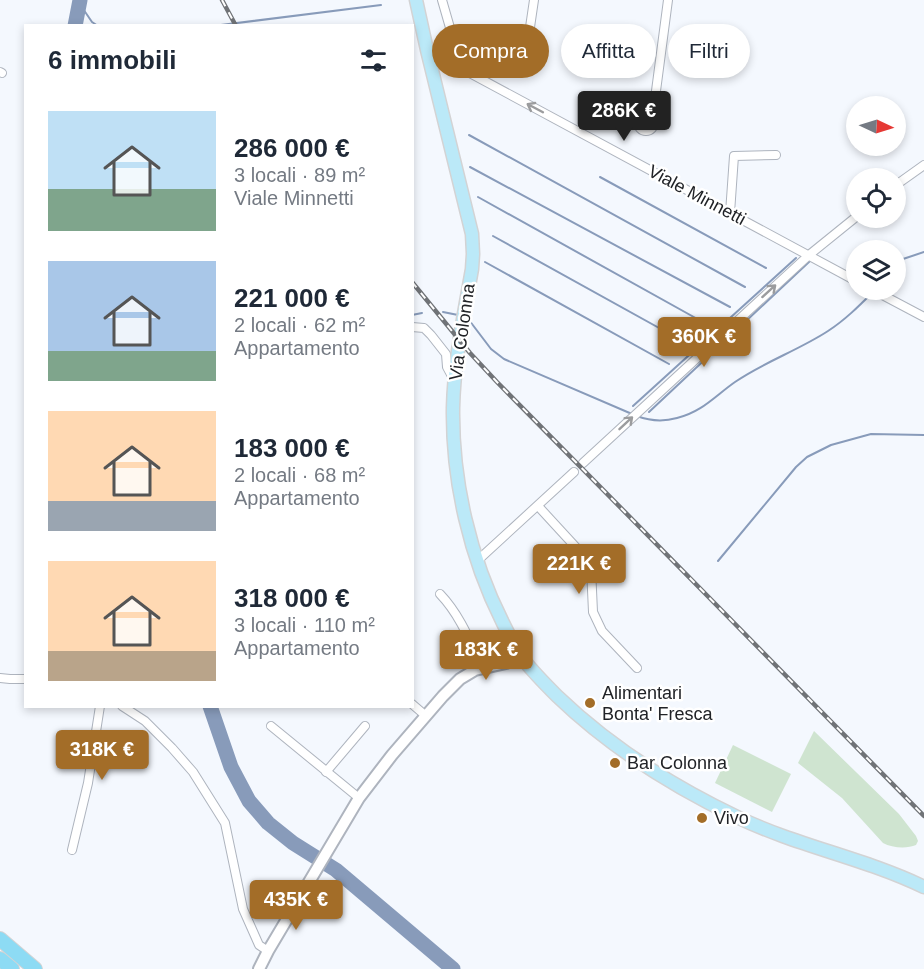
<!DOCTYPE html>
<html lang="it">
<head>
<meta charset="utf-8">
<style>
  :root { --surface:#fff; --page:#f2f2f3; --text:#1f2937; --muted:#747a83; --accent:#a36d28 }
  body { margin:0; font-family:Helvetica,sans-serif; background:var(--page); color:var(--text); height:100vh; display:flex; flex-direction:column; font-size:22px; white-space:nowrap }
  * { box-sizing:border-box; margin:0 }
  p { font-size:20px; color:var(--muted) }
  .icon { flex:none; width:33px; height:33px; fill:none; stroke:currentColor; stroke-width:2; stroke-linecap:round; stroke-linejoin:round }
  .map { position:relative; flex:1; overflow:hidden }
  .drawer { position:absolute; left:24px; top:24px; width:390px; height:684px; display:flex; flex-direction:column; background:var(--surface); border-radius:0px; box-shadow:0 3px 9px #0003 }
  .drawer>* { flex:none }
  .guide { position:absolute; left:432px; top:24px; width:402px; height:54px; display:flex; gap:12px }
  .needle { width:39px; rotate:94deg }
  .tools { position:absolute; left:846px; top:96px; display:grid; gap:12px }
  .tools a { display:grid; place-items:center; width:60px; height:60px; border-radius:50%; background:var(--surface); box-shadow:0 3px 9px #0003; font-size:30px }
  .price { position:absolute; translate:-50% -51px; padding:0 14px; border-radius:6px; background:var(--accent); color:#fff; font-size:20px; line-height:39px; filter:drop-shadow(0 2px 3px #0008) }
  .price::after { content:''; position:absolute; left:50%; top:36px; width:18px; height:14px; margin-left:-9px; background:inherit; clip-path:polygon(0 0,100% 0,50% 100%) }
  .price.active { background:#222; color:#fff }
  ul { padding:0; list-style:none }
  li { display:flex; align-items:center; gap:18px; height:150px; padding:0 24px }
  li span { display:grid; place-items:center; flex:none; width:168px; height:120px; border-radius:0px; color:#555 }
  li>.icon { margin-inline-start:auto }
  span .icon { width:72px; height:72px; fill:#fffc; stroke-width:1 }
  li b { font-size:26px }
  h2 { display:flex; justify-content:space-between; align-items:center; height:72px; padding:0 24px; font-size:26px }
  .pill { padding:0 21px; border-radius:27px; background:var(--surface); box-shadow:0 3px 9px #0003; font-size:21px; line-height:54px }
  .pill.active { background:var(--accent); color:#fff }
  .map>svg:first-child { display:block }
  .green { fill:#cfe4d0 }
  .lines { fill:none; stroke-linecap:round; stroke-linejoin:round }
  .stream { stroke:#889bba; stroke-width:2 }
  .river { stroke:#889bba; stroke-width:15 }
  .street-casing { stroke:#aeb4be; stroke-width:10 }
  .secondary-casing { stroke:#aeb4be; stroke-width:14 }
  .primary-casing { stroke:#d3d3d4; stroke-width:15 }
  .highway-casing { stroke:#d3d3d4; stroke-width:16 }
  .street { stroke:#fff; stroke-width:8 }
  .secondary { stroke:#fff; stroke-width:10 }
  .primary { stroke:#bbe9f8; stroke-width:12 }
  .highway { stroke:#8ddbf4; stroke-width:14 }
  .rail-casing { stroke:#707377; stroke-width:4.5 }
  .rail { stroke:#fff; stroke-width:2; stroke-dasharray:7; stroke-linecap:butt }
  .oneway { stroke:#9b9c9e }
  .poi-dot { fill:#a36d28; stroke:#fff; stroke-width:2 }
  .labels { text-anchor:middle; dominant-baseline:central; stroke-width:5; stroke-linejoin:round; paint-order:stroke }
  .street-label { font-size:18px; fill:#212327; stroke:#fff }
  .poi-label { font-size:18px; fill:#212327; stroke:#fff; text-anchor:start }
</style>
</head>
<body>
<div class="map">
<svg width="924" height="969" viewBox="0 0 924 969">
  <rect width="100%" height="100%" fill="#f4f8fe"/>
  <!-- green -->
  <g class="green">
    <path d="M814,731L899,814L916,836L918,841L916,845C907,849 892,848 883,843L842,798L798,763Z"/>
    <polygon points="733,745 791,774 772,812 715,783"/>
  </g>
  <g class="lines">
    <!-- stream -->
    <g class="stream">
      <polyline points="79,3 92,22 98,26"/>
      <polyline points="213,26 381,5"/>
      <polyline points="469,135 745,287"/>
      <polyline points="470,167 730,307"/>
      <polyline points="600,177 766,268"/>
      <polyline points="478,197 710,326"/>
      <polyline points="493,236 688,344"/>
      <polyline points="485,262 669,364"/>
      <polyline points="896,267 903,259 924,252"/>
      <polyline points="443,312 458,315"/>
      <polyline points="412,315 422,313"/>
      <polyline points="469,320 491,349 504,359 632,414"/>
      <polyline points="633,406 796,258"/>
      <polyline points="649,412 810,261"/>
      <path d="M637,416C650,421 663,422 677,418C702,412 715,396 735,382C764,362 799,350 828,331C845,320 859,306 873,292"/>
      <polyline points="718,561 796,467 807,457 831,445 871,434 924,435"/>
    </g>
    <!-- river -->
    <g class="river">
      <polyline points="75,26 80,0"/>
      <polyline points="210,706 231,767 249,801 268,823 293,843 336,870 453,969"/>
    </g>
    <defs>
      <g id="street">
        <polyline points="442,0 455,45"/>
        <polyline points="427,50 856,281"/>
        <polyline points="524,68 534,0"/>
        <polyline points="0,72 2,73"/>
        <circle cx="646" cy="123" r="8"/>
        <polyline points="650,116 654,106 668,0"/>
        <polyline points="896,185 924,165"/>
        <polyline points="730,213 734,156 776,155"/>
        <polyline points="873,290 924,317"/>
        <polyline points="412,327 424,328 431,335 446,354 447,367 454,380"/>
        <polyline points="583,463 809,255 856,217"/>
        <polyline points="538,506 583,555 591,568 593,612 602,631 637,668"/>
        <polyline points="477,561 574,472"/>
        <path d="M440,594C460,615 470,641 482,667"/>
        <polyline points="0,678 10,679 26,679"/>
        <polyline points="412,704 426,716"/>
        <polyline points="122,706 145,721 172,748 193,772 225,823 243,909 259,945 268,951"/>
        <polyline points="271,726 359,798"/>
        <polyline points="326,772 365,726"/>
        <polyline points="72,850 88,783 100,706"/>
      </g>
      <polyline id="secondary" points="259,969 268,951 359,798 392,755 443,696 460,679 475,670 523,659"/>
      <path id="primary" d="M416,0L427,50L472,234L473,254L472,269C464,315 454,361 453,408C452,481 470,558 503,623C509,635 515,648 523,659C533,672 545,684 557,696C609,746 672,786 737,817C797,846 864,858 924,887"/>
      <g id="highway">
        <polyline points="0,939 35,969"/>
        <polyline points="0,959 12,969"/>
      </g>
    </defs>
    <!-- street casing -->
    <use href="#street" class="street-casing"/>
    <!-- secondary casing -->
    <use href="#secondary" class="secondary-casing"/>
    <!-- primary casing -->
    <use href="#primary" class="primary-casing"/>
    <!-- highway casing -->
    <use href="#highway" class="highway-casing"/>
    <!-- street -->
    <use href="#street" class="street"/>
    <!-- secondary -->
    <use href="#secondary" class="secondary"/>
    <!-- primary -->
    <use href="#primary" class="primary"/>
    <!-- highway -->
    <use href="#highway" class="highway"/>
    <defs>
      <g id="rail">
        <polyline points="222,0 236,26"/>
        <polyline points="412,282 470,353 497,382 924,816"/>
      </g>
    </defs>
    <!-- rail casing -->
    <use href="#rail" class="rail-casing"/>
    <!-- rail -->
    <use href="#rail" class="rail"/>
  </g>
  <!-- one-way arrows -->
  <defs><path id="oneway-shaft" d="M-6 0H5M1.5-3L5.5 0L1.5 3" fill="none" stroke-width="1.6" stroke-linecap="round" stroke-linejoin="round" transform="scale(1.5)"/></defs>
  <g class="oneway">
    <use href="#oneway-shaft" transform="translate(535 108) rotate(-152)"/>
    <use href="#oneway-shaft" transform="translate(769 291) rotate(-42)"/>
    <use href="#oneway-shaft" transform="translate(626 423) rotate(-43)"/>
  </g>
  <!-- markers -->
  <g class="poi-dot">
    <circle cx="590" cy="703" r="6"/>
    <circle cx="615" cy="763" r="6"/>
    <circle cx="702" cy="818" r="6"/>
  </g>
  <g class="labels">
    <!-- street labels -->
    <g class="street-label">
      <text transform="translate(697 195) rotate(28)">Viale Minnetti</text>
      <text transform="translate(462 332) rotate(-82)">Via Colonna</text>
    </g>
    <!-- poi labels -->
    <g class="poi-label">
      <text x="602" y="693">Alimentari<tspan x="602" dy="21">Bonta' Fresca</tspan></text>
      <text x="627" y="763">Bar Colonna</text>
      <text x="714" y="818">Vivo</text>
    </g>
  </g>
</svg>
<div class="tools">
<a><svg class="needle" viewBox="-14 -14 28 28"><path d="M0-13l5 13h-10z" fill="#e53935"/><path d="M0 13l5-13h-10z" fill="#747a83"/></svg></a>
<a><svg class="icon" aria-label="locate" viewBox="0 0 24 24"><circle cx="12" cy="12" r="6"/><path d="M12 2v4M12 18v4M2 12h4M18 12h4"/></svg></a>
<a><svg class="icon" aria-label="layers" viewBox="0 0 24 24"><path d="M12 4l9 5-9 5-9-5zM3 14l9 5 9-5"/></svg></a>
</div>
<b class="price active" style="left:624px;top:142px">286K €</b>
<b class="price" style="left:704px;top:368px">360K €</b>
<b class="price" style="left:579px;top:595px">221K €</b>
<b class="price" style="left:486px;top:681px">183K €</b>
<b class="price" style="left:102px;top:781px">318K €</b>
<b class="price" style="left:296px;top:931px">435K €</b>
<div class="guide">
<a class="pill active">Compra</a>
<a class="pill">Affitta</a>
<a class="pill">Filtri</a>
</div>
<section class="drawer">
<h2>6 immobili<svg class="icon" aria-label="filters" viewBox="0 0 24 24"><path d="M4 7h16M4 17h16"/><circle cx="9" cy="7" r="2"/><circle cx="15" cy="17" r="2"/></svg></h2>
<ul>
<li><span style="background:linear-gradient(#bfe0f5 65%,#7fa58c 0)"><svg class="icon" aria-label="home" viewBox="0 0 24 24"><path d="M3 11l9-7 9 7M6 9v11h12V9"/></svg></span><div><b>286 000 €</b><p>3 locali · 89 m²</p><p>Viale Minnetti</p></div></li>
<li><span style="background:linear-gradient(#a9c7e8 75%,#7fa58c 0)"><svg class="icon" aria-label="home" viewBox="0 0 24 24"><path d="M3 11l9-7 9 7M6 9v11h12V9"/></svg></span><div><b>221 000 €</b><p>2 locali · 62 m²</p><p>Appartamento</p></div></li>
<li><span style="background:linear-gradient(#ffd9b3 75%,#9aa5b1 0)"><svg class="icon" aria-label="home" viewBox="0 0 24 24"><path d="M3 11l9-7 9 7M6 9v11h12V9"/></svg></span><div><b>183 000 €</b><p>2 locali · 68 m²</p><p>Appartamento</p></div></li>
<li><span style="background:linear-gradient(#ffd9b3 75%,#b9a48a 0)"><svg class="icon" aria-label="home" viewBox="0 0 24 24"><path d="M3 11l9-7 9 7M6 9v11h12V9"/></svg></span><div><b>318 000 €</b><p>3 locali · 110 m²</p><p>Appartamento</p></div></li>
</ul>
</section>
</div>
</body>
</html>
